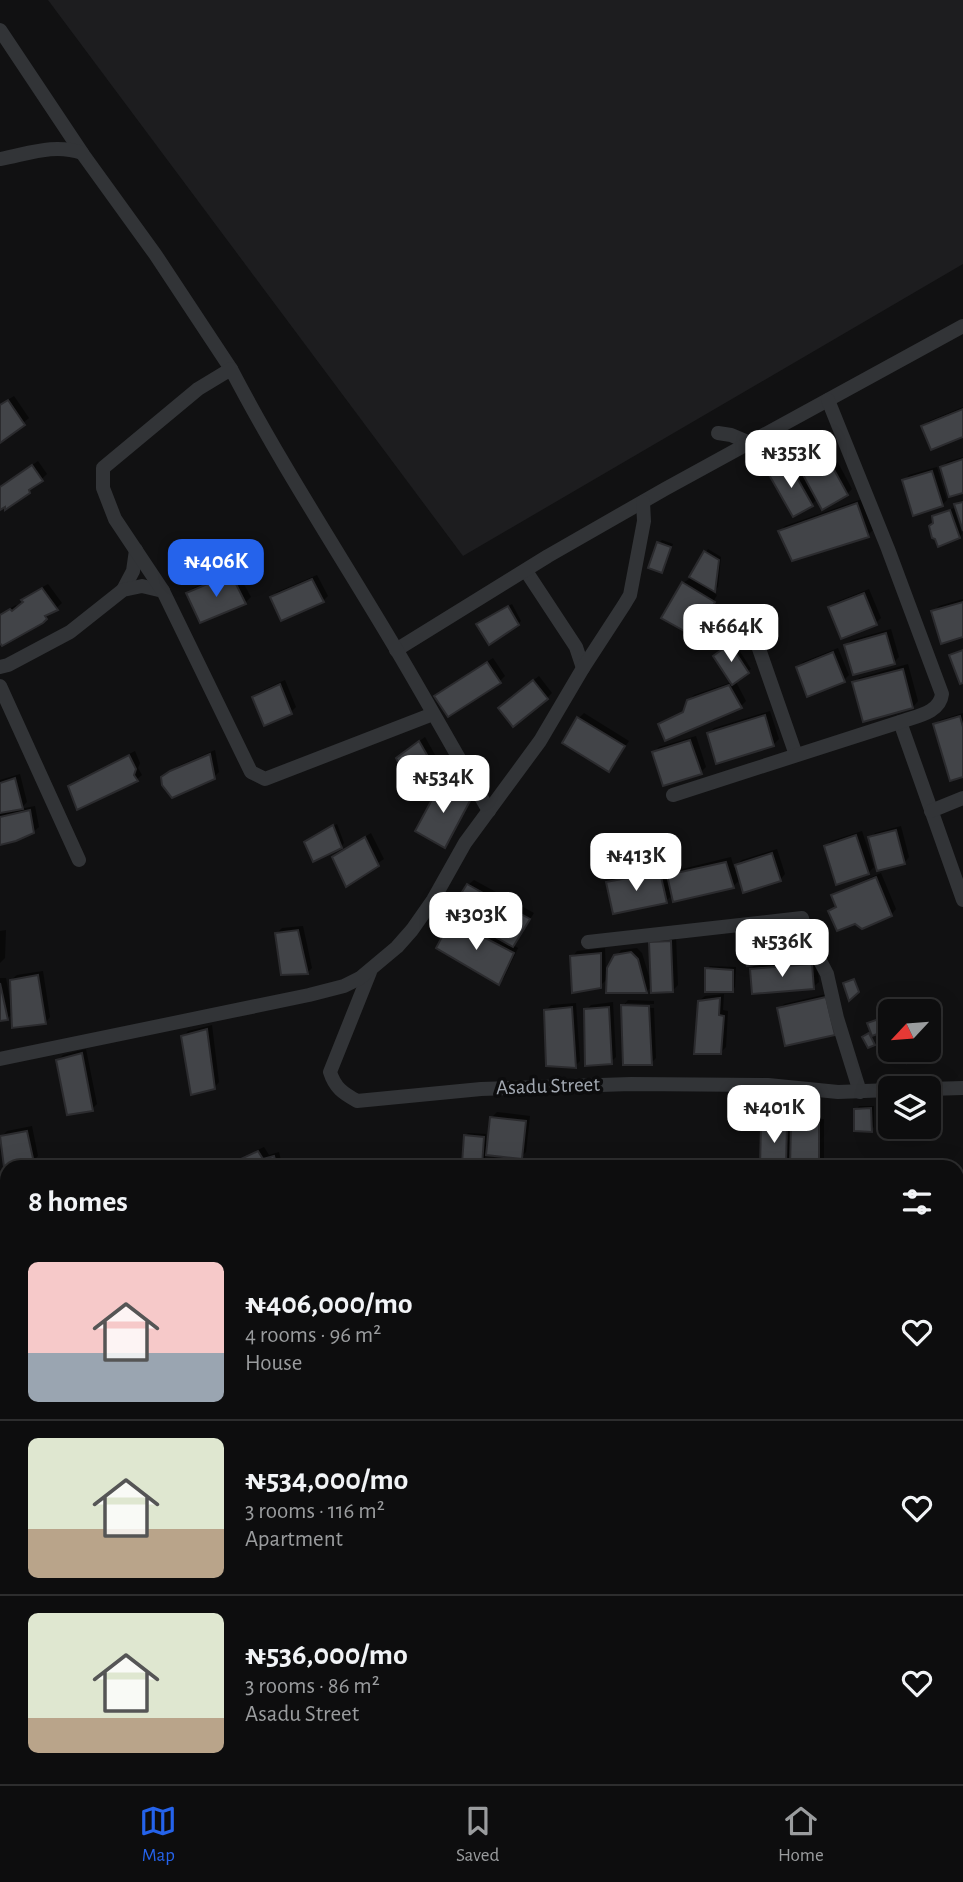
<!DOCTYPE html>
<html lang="en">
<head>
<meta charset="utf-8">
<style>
  :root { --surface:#0d0d0e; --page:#161617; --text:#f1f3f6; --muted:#9a9c9e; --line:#2d2d2e; --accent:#2563eb }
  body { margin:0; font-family:"Alegreya Sans",sans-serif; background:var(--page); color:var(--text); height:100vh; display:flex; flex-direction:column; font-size:26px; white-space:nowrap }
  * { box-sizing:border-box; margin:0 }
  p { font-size:23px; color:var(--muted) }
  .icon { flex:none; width:38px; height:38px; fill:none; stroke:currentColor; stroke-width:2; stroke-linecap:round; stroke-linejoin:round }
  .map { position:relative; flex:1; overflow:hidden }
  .side { position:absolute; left:0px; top:1160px; width:964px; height:625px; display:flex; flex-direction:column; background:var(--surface); border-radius:21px 21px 0 0; box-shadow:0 7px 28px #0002,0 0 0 2px var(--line) }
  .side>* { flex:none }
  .needle { width:46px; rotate:244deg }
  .fabs { position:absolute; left:878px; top:999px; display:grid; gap:14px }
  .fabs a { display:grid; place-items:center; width:63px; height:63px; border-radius:10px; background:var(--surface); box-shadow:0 7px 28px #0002,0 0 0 2px var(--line); font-size:35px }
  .price { position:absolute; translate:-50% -60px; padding:0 16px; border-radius:14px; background:#fff; color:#222; font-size:23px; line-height:46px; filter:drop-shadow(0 2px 4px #0008) }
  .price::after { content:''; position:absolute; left:50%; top:42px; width:21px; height:16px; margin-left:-10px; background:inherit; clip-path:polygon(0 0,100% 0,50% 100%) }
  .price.on { background:var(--accent); color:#fff }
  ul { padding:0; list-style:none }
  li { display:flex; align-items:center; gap:21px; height:175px; padding:0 28px }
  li+li { border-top:2px solid var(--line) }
  li span { display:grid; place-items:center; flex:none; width:196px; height:140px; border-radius:10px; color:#555 }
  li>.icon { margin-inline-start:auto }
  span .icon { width:84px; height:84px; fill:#fffc; stroke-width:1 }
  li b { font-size:30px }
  h2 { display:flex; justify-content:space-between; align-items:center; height:84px; padding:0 28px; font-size:30px }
  .dock { display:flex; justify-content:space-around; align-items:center; height:98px; border-top:2px solid var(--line); background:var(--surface); font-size:19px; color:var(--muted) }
  .dock a { display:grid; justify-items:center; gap:4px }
  .dock .on { color:var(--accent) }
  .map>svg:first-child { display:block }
  .built { fill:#1d1d1f }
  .shadow { fill:#0007 }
  .building { fill:#424448; stroke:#2b2b2e; stroke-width:2 }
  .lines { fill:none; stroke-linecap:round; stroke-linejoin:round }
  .street { stroke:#323437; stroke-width:14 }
  .labels { text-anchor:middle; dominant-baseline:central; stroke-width:7; stroke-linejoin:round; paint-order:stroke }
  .street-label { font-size:21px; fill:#a3a9b2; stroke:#0c0c0d }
</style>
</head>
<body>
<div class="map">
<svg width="963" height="1784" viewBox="0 0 963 1784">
  <rect width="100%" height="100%" fill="#111112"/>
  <!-- built -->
  <polygon class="built" points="48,0 963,0 963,264 463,556"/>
  <!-- shadow -->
  <g class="shadow">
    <polygon points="14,396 29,418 0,441 0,405"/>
    <polygon points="963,407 963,436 923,426 929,421"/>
    <polygon points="827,442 852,489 847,494 818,498 812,504 770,474 794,458 796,462 802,455"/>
    <polygon points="963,457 963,491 942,467 947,462"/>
    <polygon points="38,461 47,474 29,491 0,508 0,488"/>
    <polygon points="937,467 947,500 942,505 904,481 909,475"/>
    <polygon points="862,499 873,530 868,535 780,532 785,526"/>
    <polygon points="954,508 962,534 959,537 935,522 934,517 937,514"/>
    <polygon points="662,540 673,544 661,571 659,543"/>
    <polygon points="708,549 721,557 718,587 713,592 717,595 695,635 683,583 689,579"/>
    <polygon points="236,570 251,597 245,603 201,620 188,593 193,588"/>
    <polygon points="317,575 328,596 323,601 272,597 277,592"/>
    <polygon points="48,584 62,603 42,621 0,640 0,614 16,605 18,607 25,602 23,600 28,595"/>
    <polygon points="869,589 881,618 876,623 830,607 836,602"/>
    <polygon points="963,599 963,635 933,612 939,606"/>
    <polygon points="512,604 521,621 518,624 478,624"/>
    <polygon points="891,629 899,657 894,662 846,645 852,640"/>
    <polygon points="734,642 751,669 735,680 746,701 741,706 660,725 666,719 685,710 688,701 694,695 732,682 718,653"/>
    <polygon points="838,648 849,675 844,680 798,667 803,662"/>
    <polygon points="493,658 505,676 500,681 442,691"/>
    <polygon points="908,664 918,701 913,707 854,683 859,678"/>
    <polygon points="539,676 552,693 547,698 505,703"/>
    <polygon points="285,680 296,707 291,712 254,697 259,692"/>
    <polygon points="770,711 779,739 773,745 709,733 714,728"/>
    <polygon points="584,713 629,741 609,770 579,718"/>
    <polygon points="963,713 963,775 935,725 940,720"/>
    <polygon points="696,736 706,767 701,772 654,753 659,747"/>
    <polygon points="425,737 447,776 475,793 450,841 445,846 418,831 446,776 416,793 403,753"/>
    <polygon points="215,750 219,772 214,777 168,772 178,766"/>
    <polygon points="135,751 140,763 138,768 142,775 136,780 70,786 75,781"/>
    <polygon points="20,774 27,802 20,809 35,806 39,827 33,832 0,842 0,780"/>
    <polygon points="337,824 344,843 341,847 306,842"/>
    <polygon points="901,826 909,857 904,863 870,838 875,833"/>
    <polygon points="862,831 874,867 868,873 826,846 831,841"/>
    <polygon points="371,833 384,859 346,884 334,857"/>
    <polygon points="678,846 681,857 677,860 648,868 649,871 665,868 667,877 674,871 731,857 734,868 742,860 777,849 785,874 780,880 741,879 733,886 673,894 666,901 608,883 613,878 648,871 646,864 642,868 602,867 605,864 645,857"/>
    <polygon points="881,873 896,909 891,915 830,911 836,906 833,896 839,891"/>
    <polygon points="474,880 534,913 513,945 518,948 504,978 499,983 453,921 459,915 468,885"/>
    <polygon points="303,926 312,968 307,973 277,933 282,928"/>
    <polygon points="6,930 5,958 0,963 0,931"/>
    <polygon points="676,936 678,985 673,990 652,986 647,991 607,991 608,978 600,986 572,957 577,951 605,948 606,975 621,950 637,948 642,953 651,983 650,942 656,937"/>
    <polygon points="777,937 780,956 773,963 817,960 819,982 813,987 751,969 758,962 745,945 748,942"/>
    <polygon points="710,966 736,967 735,987 732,991 707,969"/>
    <polygon points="43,971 50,1017 45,1023 13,1013 7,1019 0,1020 0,978 6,978 10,1000 12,1000 11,980 17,975"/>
    <polygon points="831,993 834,1033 779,1009 784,1004"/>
    <polygon points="724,994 723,1010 728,1011 726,1047 720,1053 699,1001 705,996"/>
    <polygon points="628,1000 654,1001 654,1004 626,1003 626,1007 654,1008 656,1058 651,1063 623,1006"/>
    <polygon points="924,1000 928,1012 898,1012 900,1009"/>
    <polygon points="613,1002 616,1057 611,1062 586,1010 591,1005"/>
    <polygon points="576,1003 580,1061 575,1066 546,1010 551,1005"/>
    <polygon points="891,1014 891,1027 871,1034 874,1044 865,1036 873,1033 869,1024"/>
    <polygon points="929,1016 937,1037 929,1045"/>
    <polygon points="212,1025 219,1082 214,1088 183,1037 188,1031"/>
    <polygon points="939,1042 941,1052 938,1055 906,1056 912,1050 929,1050 929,1045"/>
    <polygon points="86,1049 97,1104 92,1109 58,1060 63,1055"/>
    <polygon points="859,1106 874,1106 874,1127 871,1130 856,1110"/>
    <polygon points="497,1112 530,1116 526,1152 521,1157 485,1153 485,1161 482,1164 465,1136 468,1133 486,1134 486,1146 489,1146 492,1117"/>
    <polygon points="792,1118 791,1127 798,1120 824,1119 824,1167 762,1167 763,1125 768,1120"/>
    <polygon points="32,1126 38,1156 33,1161 23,1163 23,1167 7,1167 7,1173 2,1136 7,1131"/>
    <polygon points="264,1147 269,1155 279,1152 281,1160 275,1167 231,1167 236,1160"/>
    <polygon points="865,1158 886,1158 887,1167 862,1167 862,1161"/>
    <polygon points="901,1160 923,1160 923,1167 897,1167"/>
    <polygon points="605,1163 632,1163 632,1167 602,1167"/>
    <polygon points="641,1164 665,1165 665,1167 637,1167"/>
    <rect x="957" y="1319" width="6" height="111"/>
    <polygon points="133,1778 163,1778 164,1784 133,1784"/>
    <rect x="266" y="1778" width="33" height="6"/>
    <rect x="375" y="1778" width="68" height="6"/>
    <polygon points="482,1778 540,1778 540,1784 478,1784"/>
    <rect x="548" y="1778" width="112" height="6"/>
    <polygon points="707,1778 741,1778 741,1784 703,1784"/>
    <polygon points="851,1778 900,1778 904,1784 855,1784"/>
  </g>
  <!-- building -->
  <g class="building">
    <polygon points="8,400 25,425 0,443 0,405"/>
    <polygon points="963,409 963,437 931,450 921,426"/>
    <polygon points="821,446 848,495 822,510 795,460"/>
    <polygon points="963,459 963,493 949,497 940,467"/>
    <polygon points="788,462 813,506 793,517 768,473"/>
    <polygon points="32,465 43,481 29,490 30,493 5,510 5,507 0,510 0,487"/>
    <polygon points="932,471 943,506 913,516 902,480"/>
    <polygon points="963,502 963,531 954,504"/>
    <polygon points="857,503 869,537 792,561 778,531"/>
    <polygon points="950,510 960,538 938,547 935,539 932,538 929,526 933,523 932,516"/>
    <polygon points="657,542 671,547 662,573 648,568"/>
    <polygon points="704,551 719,560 715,592 689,577"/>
    <polygon points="231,574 246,604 200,623 186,593"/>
    <polygon points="312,579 324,602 281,621 270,597"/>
    <polygon points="682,582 715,602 695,637 661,618"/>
    <polygon points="42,588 58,610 45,616 47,619 43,623 2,646 0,643 0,615 10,609 12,611 23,602 21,600"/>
    <polygon points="864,593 877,625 841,639 828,607"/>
    <polygon points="963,602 963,637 941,644 931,611"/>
    <polygon points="508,606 519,625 489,645 476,624"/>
    <polygon points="886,633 895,664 853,675 844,645"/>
    <polygon points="730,644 749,673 732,685 713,656"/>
    <polygon points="963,650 963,683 960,684 949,655"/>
    <polygon points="833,652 845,682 807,697 796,667"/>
    <polygon points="487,662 501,683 448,717 434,696"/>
    <polygon points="903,669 913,708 863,722 852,682"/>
    <polygon points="533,680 548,699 513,727 498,708"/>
    <polygon points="280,684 292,714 264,726 252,697"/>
    <polygon points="729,685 742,708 665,741 658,724 683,712 687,700"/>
    <polygon points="765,715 774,746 716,764 707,733"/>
    <polygon points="960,716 963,727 963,777 950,781 933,724"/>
    <polygon points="577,717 625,746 609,772 562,743"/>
    <polygon points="690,740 702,774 663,786 652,752"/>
    <polygon points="419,741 442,781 415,796 396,758"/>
    <polygon points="210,754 215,779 172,798 162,785 161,777 170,771"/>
    <polygon points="129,755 136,769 134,775 138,781 77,810 68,786"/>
    <polygon points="15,778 23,809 0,813 0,783"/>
    <polygon points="442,781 471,799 445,848 415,831"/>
    <polygon points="30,810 34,833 16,841 0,845 0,817"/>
    <polygon points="333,825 342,848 313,862 304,842"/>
    <polygon points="896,830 905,864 877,871 868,837"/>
    <polygon points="856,835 869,874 836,885 824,846"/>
    <polygon points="365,837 379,866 346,887 332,857"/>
    <polygon points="675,849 678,862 646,870 643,857"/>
    <polygon points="772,853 781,881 743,893 735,865"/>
    <polygon points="641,859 643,870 602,876 600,866"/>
    <polygon points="726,862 734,888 673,902 667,875"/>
    <polygon points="660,872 667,903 613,914 606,882"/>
    <polygon points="876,877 892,916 862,929 855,924 837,931 828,911 836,907 831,895"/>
    <polygon points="467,884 530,919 513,947 450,911"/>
    <polygon points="451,920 514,953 499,985 436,948"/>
    <polygon points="298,930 308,974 281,975 275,933"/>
    <polygon points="774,940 778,961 747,966 743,945"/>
    <polygon points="671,941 673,992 651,993 649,942"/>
    <polygon points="631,952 638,959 647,993 606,993 607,968 614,955"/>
    <polygon points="601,953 601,988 572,993 570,956"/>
    <polygon points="812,964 814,989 752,994 750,969"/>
    <polygon points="705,968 733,970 733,992 705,992"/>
    <polygon points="38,975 46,1024 12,1028 10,980"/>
    <polygon points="854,979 859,992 849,1001 843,983"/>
    <polygon points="0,983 8,1020 0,1021"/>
    <polygon points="826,997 835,1035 785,1046 777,1008"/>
    <polygon points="720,998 719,1015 724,1016 721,1054 694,1054 698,1001"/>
    <polygon points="621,1005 649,1006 652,1065 623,1065"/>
    <polygon points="918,1005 921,1012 899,1012"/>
    <polygon points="572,1007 576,1068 546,1066 544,1010"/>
    <polygon points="609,1007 612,1064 585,1066 584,1009"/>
    <polygon points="891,1015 891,1029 872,1036 867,1023"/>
    <polygon points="207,1029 215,1089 191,1095 181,1036"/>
    <polygon points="869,1033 875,1045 868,1048 862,1037"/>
    <polygon points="936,1044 939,1057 907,1063 904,1055 919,1050 929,1050 929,1046"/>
    <polygon points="82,1053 93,1111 67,1115 56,1060"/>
    <polygon points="885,1101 891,1101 891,1116 888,1116"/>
    <polygon points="871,1108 872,1132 854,1131 854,1109"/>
    <polygon points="490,1117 526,1121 522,1159 486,1155"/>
    <polygon points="787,1122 786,1167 760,1167 761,1125"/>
    <polygon points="819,1124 819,1167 790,1167 791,1125"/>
    <polygon points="27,1131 34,1163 18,1165 18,1167 7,1167 7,1175 5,1175 0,1136"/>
    <polygon points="464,1135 484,1137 482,1166 462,1164"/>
    <polygon points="258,1151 263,1159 274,1156 277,1167 229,1167 228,1165"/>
    <polygon points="884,1160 884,1167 861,1167 860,1161"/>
    <polygon points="896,1162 921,1163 921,1167 896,1167"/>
    <polygon points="629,1165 629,1167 600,1167 600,1166"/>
    <polygon points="957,1321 963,1321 963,1341 957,1342"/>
    <rect x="957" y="1345" width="6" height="60"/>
    <rect x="957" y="1408" width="6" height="23"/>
    <polygon points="963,1697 963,1712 957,1704 957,1701"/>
    <polygon points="963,1739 963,1763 957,1766 957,1742"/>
    <polygon points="131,1778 158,1778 159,1784 131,1784"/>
    <rect x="264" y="1778" width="30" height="6"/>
    <rect x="373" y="1778" width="65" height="6"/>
    <rect x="546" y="1778" width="107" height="6"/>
    <polygon points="849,1778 892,1778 895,1784 853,1784"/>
    <polygon points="736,1780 736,1784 701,1784 701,1782"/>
    <polygon points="476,1781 534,1783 534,1784 476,1784"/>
  </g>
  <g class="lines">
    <!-- street -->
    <g class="street">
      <polyline points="0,30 82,153"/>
      <path d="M0,159C28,154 54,143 82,153L155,254L231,369"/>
      <polyline points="718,433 731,435 750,443"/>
      <polyline points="526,571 576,647 583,668"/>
      <polyline points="123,590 133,571 136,550"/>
      <polyline points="757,643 796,755"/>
      <polyline points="396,650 548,556 665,489 963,326"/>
      <polyline points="0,667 8,665 70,632 123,590 142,586 163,591"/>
      <polyline points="0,686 79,860"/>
      <path d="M433,714L265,779L251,772L163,591L115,519L103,488V468L198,389L231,369C281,465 341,556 396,649C428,703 458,757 489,811"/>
      <polyline points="900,722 963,900"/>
      <path d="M673,795L900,722C916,716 940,713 942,694L888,549L828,400"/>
      <polyline points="931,811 963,798"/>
      <polyline points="588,942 802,918 807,936 827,974 837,1018 860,1092"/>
      <path d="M370,972L330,1072C335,1088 343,1093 357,1101L481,1089L631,1084L768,1085L838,1092L891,1090"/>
      <polyline points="0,1059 309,995 344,986 360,978 397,947 412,930 433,900 465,843 540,741 583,668 624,605 630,595 644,521 643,502"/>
      <polyline points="929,1089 963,1088"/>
      <polyline points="0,1424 7,1427"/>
      <polyline points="957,1443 963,1444"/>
      <polyline points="0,1609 7,1608"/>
      <polyline points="957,1655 963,1652"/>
      <polyline points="0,1716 7,1716"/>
      <polyline points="105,1778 105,1784"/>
      <polyline points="326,1778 326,1784"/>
      <polyline points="810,1778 814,1784"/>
    </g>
  </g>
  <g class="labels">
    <!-- street labels -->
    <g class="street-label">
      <text transform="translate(548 1086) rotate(-2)">Asadu Street</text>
    </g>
  </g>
</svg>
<div class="fabs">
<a><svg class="needle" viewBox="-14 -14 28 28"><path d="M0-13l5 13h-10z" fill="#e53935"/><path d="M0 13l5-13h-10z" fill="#9a9c9e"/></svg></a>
<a><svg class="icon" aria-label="layers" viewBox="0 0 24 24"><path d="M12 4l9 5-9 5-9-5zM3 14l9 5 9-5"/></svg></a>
</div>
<b class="price" style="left:791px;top:490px">₦353K</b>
<b class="price on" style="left:216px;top:599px">₦406K</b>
<b class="price" style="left:731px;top:664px">₦664K</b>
<b class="price" style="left:443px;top:815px">₦534K</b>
<b class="price" style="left:636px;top:893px">₦413K</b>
<b class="price" style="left:476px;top:952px">₦303K</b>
<b class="price" style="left:782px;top:979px">₦536K</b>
<b class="price" style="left:774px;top:1145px">₦401K</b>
<section class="side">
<h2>8 homes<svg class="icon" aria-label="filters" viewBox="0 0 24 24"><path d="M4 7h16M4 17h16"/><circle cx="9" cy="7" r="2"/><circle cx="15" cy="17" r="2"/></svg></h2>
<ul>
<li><span style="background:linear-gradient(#f6c9c9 65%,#9aa5b1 0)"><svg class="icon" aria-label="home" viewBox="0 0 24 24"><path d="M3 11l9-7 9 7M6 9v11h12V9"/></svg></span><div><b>₦406,000/mo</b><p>4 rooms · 96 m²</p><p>House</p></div><svg class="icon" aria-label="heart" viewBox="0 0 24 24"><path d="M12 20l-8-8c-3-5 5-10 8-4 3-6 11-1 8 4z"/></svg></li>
<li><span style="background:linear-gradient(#dfe7d0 65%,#b9a48a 0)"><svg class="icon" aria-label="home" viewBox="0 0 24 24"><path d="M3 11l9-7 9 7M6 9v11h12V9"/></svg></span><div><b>₦534,000/mo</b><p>3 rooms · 116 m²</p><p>Apartment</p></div><svg class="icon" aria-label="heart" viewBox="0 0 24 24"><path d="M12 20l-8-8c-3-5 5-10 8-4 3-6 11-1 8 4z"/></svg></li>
<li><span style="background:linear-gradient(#dfe7d0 75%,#b9a48a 0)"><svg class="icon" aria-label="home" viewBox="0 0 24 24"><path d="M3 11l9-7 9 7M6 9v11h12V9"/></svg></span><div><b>₦536,000/mo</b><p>3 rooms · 86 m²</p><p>Asadu Street</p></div><svg class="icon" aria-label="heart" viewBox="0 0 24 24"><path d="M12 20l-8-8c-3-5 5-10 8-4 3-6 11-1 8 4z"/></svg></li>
</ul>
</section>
</div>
<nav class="dock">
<a class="on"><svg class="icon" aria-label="map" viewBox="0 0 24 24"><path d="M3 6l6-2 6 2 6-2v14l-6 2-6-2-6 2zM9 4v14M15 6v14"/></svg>Map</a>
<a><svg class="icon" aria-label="saved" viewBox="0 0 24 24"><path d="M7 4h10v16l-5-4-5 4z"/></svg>Saved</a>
<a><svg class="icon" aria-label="home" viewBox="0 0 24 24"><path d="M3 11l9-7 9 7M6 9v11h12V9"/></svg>Home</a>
</nav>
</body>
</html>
